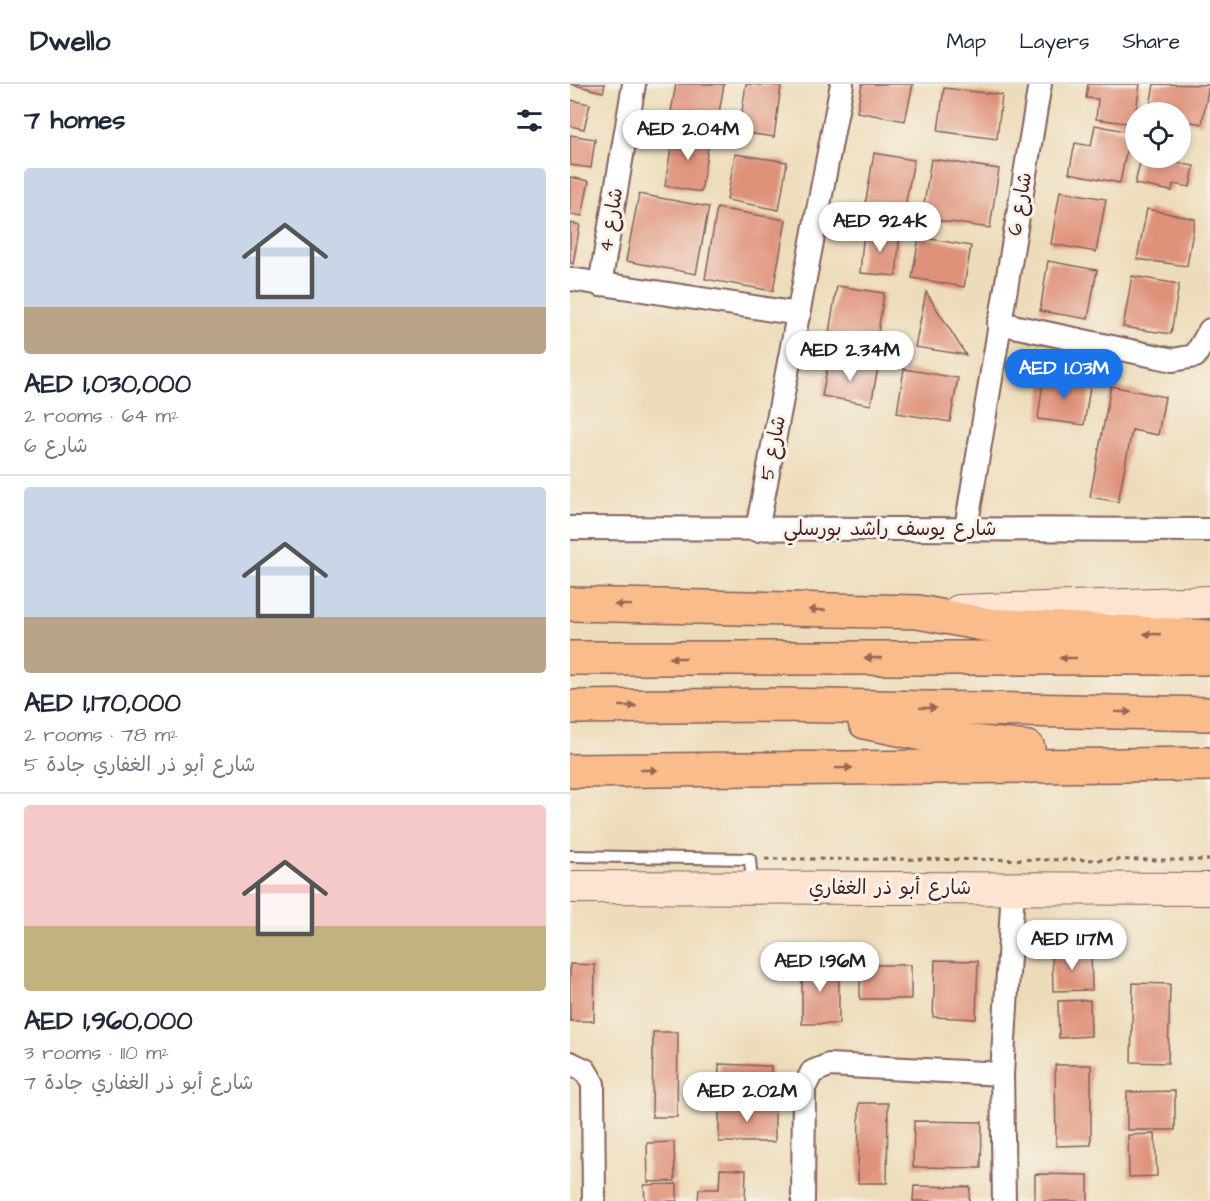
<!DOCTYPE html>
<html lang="en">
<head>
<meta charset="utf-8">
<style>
  :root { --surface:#fff; --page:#f2f2f3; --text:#1f2937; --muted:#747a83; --line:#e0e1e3; --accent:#1a73e8 }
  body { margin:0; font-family:"Architects Daughter","Playpen Sans Arabic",sans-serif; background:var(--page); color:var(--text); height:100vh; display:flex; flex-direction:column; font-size:22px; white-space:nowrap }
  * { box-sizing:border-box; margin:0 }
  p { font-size:20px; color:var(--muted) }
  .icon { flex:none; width:33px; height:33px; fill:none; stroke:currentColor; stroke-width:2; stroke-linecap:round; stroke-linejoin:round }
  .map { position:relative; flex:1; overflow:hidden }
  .side { display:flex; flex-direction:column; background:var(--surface); width:570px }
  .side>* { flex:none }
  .buttons { position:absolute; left:555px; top:18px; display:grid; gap:12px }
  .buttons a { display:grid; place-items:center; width:66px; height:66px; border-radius:50%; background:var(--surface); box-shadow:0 3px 9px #0003; font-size:30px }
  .price { position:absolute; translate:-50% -51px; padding:0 14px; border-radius:21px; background:#fff; color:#222; font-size:20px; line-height:39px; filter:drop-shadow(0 2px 3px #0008) }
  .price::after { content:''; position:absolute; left:50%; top:36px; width:18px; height:14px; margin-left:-9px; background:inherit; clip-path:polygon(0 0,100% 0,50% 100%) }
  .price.current { background:var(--accent); color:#fff }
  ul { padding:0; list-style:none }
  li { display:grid; align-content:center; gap:12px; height:318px; padding:0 24px }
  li+li { border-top:2px solid var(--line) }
  li span { display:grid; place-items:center; height:186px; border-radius:6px; color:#555 }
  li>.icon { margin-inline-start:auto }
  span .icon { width:108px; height:108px; fill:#fffc; stroke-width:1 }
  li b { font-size:26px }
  h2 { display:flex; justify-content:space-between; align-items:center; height:72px; padding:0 24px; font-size:26px }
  header { display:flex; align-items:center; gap:36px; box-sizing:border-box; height:84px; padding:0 30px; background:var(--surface); border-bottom:2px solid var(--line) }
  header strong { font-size:28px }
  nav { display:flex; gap:33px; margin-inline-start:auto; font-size:21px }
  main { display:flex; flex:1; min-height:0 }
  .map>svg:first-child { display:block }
  .building { fill:#df927a }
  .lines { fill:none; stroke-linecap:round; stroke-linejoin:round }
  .lane-casing { stroke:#83615d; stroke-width:14 }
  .street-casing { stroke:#83615d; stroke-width:26 }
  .secondary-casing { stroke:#83615d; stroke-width:34 }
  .highway-casing { stroke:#83615d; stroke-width:36 }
  .path { stroke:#83615d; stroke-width:3; stroke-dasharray:4.5 4.5; stroke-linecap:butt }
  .lane { stroke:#fff; stroke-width:10 }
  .street { stroke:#fff; stroke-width:22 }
  .secondary { stroke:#fde4d1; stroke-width:32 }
  .highway { stroke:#fabc8b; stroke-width:33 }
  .oneway { fill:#996656 }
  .labels { text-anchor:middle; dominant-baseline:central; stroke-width:6; stroke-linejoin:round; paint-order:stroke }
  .street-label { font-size:20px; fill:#4a1f2b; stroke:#f7f3e8 }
</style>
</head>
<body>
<header>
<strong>Dwello</strong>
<nav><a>Map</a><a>Layers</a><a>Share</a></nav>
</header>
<main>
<section class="side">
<h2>7 homes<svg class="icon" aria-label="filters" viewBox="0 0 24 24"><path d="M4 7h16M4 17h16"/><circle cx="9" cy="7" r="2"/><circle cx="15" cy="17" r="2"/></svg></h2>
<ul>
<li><span style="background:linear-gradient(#c9d6e8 75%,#b9a48a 0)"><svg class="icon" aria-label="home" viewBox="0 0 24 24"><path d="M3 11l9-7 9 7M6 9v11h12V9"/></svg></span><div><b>AED 1,030,000</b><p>2 rooms · 64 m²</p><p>شارع 6</p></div></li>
<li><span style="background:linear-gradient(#c9d6e8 70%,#b9a48a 0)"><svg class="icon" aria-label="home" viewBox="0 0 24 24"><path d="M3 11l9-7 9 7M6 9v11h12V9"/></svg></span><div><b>AED 1,170,000</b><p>2 rooms · 78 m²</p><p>شارع أبو ذر الغفاري جادة 5</p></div></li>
<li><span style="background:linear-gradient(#f6c9c9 65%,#c2b280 0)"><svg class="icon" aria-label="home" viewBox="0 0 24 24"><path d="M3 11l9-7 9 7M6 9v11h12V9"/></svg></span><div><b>AED 1,960,000</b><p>3 rooms · 110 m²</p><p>شارع أبو ذر الغفاري جادة 7</p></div></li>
</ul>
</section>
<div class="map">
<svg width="640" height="1117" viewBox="0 0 640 1117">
  <rect width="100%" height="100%" fill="#f7f3e8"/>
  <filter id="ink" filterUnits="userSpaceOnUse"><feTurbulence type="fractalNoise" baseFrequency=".0167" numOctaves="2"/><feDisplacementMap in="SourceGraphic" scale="12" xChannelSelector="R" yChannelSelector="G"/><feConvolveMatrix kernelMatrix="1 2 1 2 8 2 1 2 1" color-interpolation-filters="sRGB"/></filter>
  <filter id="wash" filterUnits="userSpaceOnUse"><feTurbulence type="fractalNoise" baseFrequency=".008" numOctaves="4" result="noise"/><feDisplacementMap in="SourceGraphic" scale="24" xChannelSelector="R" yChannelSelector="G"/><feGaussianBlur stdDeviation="1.35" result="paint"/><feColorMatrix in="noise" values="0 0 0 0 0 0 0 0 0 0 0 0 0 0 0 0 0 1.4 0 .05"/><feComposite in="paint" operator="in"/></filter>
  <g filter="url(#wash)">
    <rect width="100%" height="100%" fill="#eddcba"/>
    <g id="blocks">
      <!-- building -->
      <g class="building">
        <polygon points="0,0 35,0 33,8"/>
        <polygon points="106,0 154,0 147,41 100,34"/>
        <polygon points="176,0 211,2 204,53 169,48"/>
        <polygon points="292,0 343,0 335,37 287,28"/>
        <polygon points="518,0 570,0 564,40 526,35 528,15 516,14"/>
        <polygon points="584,0 639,1 632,40 610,36 610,28 579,28"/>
        <polygon points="374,4 432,11 427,55 368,47"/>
        <polygon points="0,16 20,20 14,45 0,42"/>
        <polygon points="525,41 560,48 550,99 499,89 505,59 521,62"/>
        <polygon points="104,46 140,51 131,108 95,102"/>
        <polygon points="0,51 25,55 21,84 0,81"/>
        <polygon points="304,69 344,76 334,128 295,122"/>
        <polygon points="165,70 217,78 209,126 157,116"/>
        <polygon points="571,74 608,74 607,79 624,82 620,103 603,100 602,107 565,100"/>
        <polygon points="361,75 429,85 420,144 352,134"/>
        <polygon points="0,93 19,97 12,132 0,130"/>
        <polygon points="490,107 536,115 526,168 481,160"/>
        <polygon points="69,110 139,123 126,190 56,177"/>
        <polygon points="147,124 216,136 203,207 135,195"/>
        <polygon points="577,125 625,135 617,182 567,175"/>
        <polygon points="0,139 10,141 3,180 0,179"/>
        <polygon points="294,146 330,149 326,192 290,189"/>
        <polygon points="349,153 401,162 394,203 342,194"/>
        <polygon points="478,177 527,186 518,235 470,227"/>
        <polygon points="562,192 609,200 601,250 553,243"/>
        <polygon points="267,202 314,209 307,255 259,248"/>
        <polygon points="356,208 396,271 345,263"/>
        <polygon points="259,274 308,283 301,321 252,312"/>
        <polygon points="334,285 388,294 380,338 327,329"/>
        <polygon points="474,290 521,297 514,341 468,335"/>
        <polygon points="541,302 595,313 588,351 562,346 548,418 520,413"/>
        <polygon points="521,867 522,906 483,907 482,868"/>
        <polygon points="365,876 408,877 406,935 363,933"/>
        <rect x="232" y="879" width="37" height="61"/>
        <polygon points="0,880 25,881 24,937 0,937"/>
        <rect x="290" y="881" width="51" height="34"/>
        <polygon points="563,899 600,900 598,979 561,978"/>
        <polygon points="520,916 521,952 489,954 488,917"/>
        <polygon points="83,948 108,948 107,1033 82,1033"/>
        <polygon points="149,980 201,982 200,1014 148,1012"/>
        <polygon points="485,981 521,981 521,1061 486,1062"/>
        <polygon points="605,1007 605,1046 557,1046 557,1008"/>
        <rect x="149" y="1019" width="56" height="39"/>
        <polygon points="289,1019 318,1019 317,1099 288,1099"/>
        <polygon points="344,1037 412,1038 411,1084 343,1083"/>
        <polygon points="585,1050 587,1092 559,1093 558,1051"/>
        <polygon points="104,1058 105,1097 78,1098 77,1059"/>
        <polygon points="150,1085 176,1086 175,1117 128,1117 129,1105 149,1105"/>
        <polygon points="465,1090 518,1091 518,1117 465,1117"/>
        <polygon points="107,1100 107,1117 75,1117 74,1101"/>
        <polygon points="344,1102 400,1103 399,1117 343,1117"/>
      </g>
    </g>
  </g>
  <g filter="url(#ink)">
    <use href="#blocks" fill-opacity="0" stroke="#83615d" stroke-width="1.5"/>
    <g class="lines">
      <defs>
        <polyline id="lane" points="0,772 180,775 182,801"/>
        <g id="street">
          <polyline points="0,195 229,230"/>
          <polyline points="30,201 64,0"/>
          <polyline points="429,239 603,276 625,272 640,246"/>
          <polyline points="0,444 640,446"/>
          <polyline points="396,444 470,0"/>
          <polyline points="187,446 272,0"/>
          <polyline points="0,979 15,986 23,1000 24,1117"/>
          <polyline points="233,1117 234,1004 242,988 259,981 432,990"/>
          <polyline points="434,1117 432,990 443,805"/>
        </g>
        <g id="secondary">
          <polyline points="389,527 640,518"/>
          <polyline points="0,803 640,805"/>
        </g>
        <g id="highway">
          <polyline points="0,520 348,528 418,541 640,553"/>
          <polyline points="0,574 638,574"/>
          <polyline points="0,623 211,621 640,630"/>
          <polyline points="295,638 382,656 458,664"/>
          <polyline points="0,687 640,680"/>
        </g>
      </defs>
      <!-- lane casing -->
      <use href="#lane" class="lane-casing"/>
      <!-- street casing -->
      <use href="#street" class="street-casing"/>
      <!-- secondary casing -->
      <use href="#secondary" class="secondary-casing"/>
      <!-- highway casing -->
      <use href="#highway" class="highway-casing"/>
      <!-- path -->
      <polyline class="path" points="195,775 640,776"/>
      <!-- lane -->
      <use href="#lane" class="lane"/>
      <!-- street -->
      <use href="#street" class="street"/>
      <!-- secondary -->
      <use href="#secondary" class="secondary"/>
      <!-- highway -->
      <use href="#highway" class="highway"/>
    </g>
    <!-- one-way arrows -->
    <defs><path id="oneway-solid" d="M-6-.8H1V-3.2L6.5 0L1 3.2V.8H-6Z" transform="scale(1.5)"/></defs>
    <g class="oneway">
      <use href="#oneway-solid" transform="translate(53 521) rotate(-179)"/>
      <use href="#oneway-solid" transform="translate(247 526) rotate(-179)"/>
      <use href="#oneway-solid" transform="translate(582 550) rotate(-178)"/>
      <use href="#oneway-solid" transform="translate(108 574) rotate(180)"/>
      <use href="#oneway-solid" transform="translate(303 574) rotate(180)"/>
      <use href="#oneway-solid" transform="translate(498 574) rotate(180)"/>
      <use href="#oneway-solid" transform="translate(58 622)"/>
      <use href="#oneway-solid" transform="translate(358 624) rotate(1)"/>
      <use href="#oneway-solid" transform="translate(553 628) rotate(1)"/>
      <use href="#oneway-solid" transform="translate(274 684) rotate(-1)"/>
      <use href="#oneway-solid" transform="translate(79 686)"/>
    </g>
  </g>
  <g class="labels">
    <!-- street labels -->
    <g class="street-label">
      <text transform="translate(450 120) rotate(-80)">شارع 6</text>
      <text transform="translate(41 136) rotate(-80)">شارع 4</text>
      <text transform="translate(203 364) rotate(-79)">شارع 5</text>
      <text x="320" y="445">شارع يوسف راشد بورسلي</text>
      <text x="320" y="804">شارع أبو ذر الغفاري</text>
    </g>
  </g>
</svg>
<div class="buttons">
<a><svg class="icon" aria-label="locate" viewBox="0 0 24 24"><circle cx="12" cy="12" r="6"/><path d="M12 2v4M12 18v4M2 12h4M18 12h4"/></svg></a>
</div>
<b class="price" style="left:118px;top:77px">AED 2.04M</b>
<b class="price" style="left:310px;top:169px">AED 924K</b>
<b class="price" style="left:280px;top:298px">AED 2.34M</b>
<b class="price current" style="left:494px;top:316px">AED 1.03M</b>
<b class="price" style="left:502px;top:887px">AED 1.17M</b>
<b class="price" style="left:250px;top:909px">AED 1.96M</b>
<b class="price" style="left:177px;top:1039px">AED 2.02M</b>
</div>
</main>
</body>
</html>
